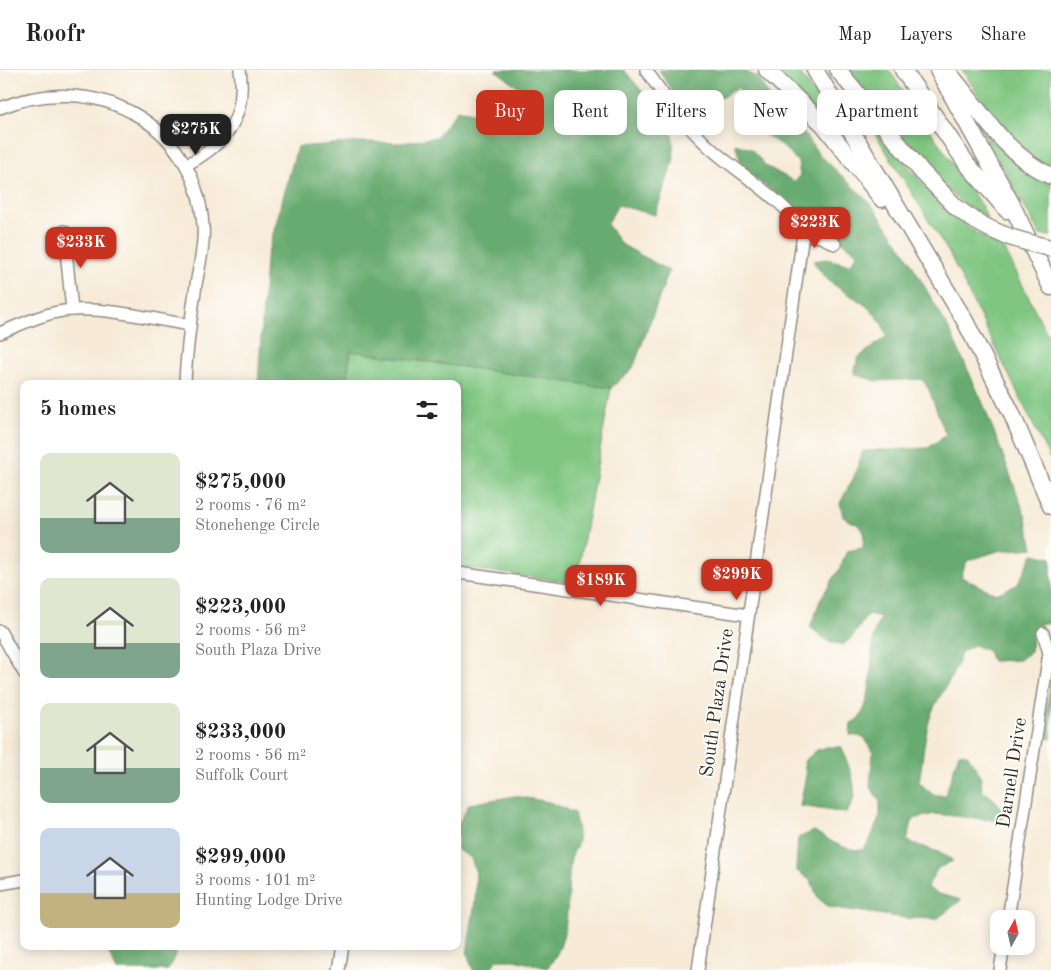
<!DOCTYPE html>
<html lang="en">
<head>
<meta charset="utf-8">
<style>
  :root { --surface:#fff; --page:#f2f2f2; --text:#222; --muted:#767676; --line:#e0e0e0; --accent:#c8321e }
  body { margin:0; font-family:"Old Standard TT",serif; background:var(--page); color:var(--text); height:100vh; display:flex; flex-direction:column; font-size:19px; white-space:nowrap }
  * { box-sizing:border-box; margin:0 }
  p { font-size:16px; color:var(--muted) }
  .icon { flex:none; width:28px; height:28px; fill:none; stroke:currentColor; stroke-width:2; stroke-linecap:round; stroke-linejoin:round }
  .map { position:relative; flex:1; overflow:hidden }
  .sheet { position:absolute; left:20px; top:310px; width:441px; height:570px; display:flex; flex-direction:column; background:var(--surface); border-radius:10px; box-shadow:0 2px 12px #0003 }
  .sheet>* { flex:none }
  .guide { position:absolute; left:476px; top:20px; width:475px; height:45px; display:flex; gap:10px }
  .needle { width:32px; rotate:8deg }
  .fabs { position:absolute; left:990px; top:840px; display:grid; gap:10px }
  .fabs a { display:grid; place-items:center; width:45px; height:45px; border-radius:10px; background:var(--surface); box-shadow:0 2px 12px #0003; font-size:25px }
  .price { position:absolute; translate:-50% -42px; padding:0 11px; border-radius:10px; background:var(--accent); color:#fff; font-size:16px; line-height:32px; filter:drop-shadow(0 1px 2px #0008) }
  .price::after { content:''; position:absolute; left:50%; top:30px; width:15px; height:11px; margin-left:-8px; background:inherit; clip-path:polygon(0 0,100% 0,50% 100%) }
  .price.selected { background:#222; color:#fff }
  ul { padding:0; list-style:none }
  li { display:flex; align-items:center; gap:15px; height:125px; padding:0 20px }
  li span { display:grid; place-items:center; flex:none; width:140px; height:100px; border-radius:10px; color:#555 }
  li>.icon { margin-inline-start:auto }
  span .icon { width:60px; height:60px; fill:#fffc; stroke-width:1 }
  li b { font-size:21px }
  h2 { display:flex; justify-content:space-between; align-items:center; height:60px; padding:0 20px; font-size:21px }
  .pill { padding:0 18px; border-radius:10px; background:var(--surface); box-shadow:0 2px 12px #0003; font-size:18px; line-height:45px }
  .pill.selected { background:var(--accent); color:#fff }
  header { display:flex; align-items:center; gap:30px; box-sizing:border-box; height:70px; padding:0 25px; background:var(--surface); border-bottom:1px solid var(--line) }
  header strong { font-size:24px }
  nav { display:flex; gap:28px; margin-inline-start:auto; font-size:18px }
  .map>svg:first-child { display:block }
  .green { fill:#80c682; stroke:#567856 }
  .forest { fill:#68ab70; stroke:#4a6b4e }
  .lines { fill:none; stroke-linecap:round; stroke-linejoin:round }
  .minor-casing { stroke:#918b82; stroke-width:14 }
  .highway-casing { stroke:#918b82; stroke-width:19 }
  .minor { stroke:#fff; stroke-width:11 }
  .highway { stroke:#fff; stroke-width:16 }
  .highway-bridge-casing { stroke:#918b82; stroke-width:19; stroke-linecap:butt }
  .highway-bridge { stroke:#fff; stroke-width:16 }
  .labels { text-anchor:middle; dominant-baseline:central; stroke-width:4; stroke-linejoin:round; paint-order:stroke }
  .street-label { font-size:19px; fill:#2b2b2b; stroke:#fdfcf7 }
</style>
</head>
<body>
<header>
<strong>Roofr</strong>
<nav><a>Map</a><a>Layers</a><a>Share</a></nav>
</header>
<div class="map">
<svg width="1051" height="900" viewBox="0 0 1051 900">
  <rect width="100%" height="100%" fill="#fdfcf7"/>
  <filter id="ink" filterUnits="userSpaceOnUse"><feTurbulence type="fractalNoise" baseFrequency=".02" numOctaves="2"/><feDisplacementMap in="SourceGraphic" scale="10" xChannelSelector="R" yChannelSelector="G"/><feConvolveMatrix kernelMatrix="1 2 1 2 8 2 1 2 1" color-interpolation-filters="sRGB"/></filter>
  <filter id="wash" filterUnits="userSpaceOnUse"><feTurbulence type="fractalNoise" baseFrequency=".0096" numOctaves="4" result="noise"/><feDisplacementMap in="SourceGraphic" scale="20" xChannelSelector="R" yChannelSelector="G"/><feGaussianBlur stdDeviation="1.12" result="paint"/><feColorMatrix in="noise" values="0 0 0 0 0 0 0 0 0 0 0 0 0 0 0 0 0 1.4 0 .05"/><feComposite in="paint" operator="in"/></filter>
  <g filter="url(#wash)">
    <rect width="100%" height="100%" fill="#f7ebd8"/>
    <!-- green -->
    <g class="green">
      <polygon points="772,0 797,0 846,63 845,74"/>
      <path d="M848,0H889L983,138L987,149C930,117 886,52 848,0Z"/>
      <polygon points="962,0 1051,0 1051,97 1021,81 1001,59"/>
      <polygon points="856,33 942,137 978,164 1004,178 1051,272 1051,391 949,183"/>
      <polygon points="976,50 1051,111 1051,166 1040,165"/>
      <polygon points="351,281 611,318 576,513 458,497 458,314 350,314 347,304"/>
    </g>
    <!-- forest -->
    <g class="forest">
      <polygon points="495,0 624,0 672,57 674,89 655,145 618,135 607,154 621,174 669,201 633,298 611,318 351,281 347,304 350,314 258,314 266,190 297,77 362,72 402,73 437,67 457,40 522,52 524,21"/>
      <path d="M659,0H743L757,7L777,38L801,60L820,85L871,134L906,184L950,261L982,331L1004,388L1026,448L1033,478L998,481L967,491L961,507L996,524L1017,515L1033,484L1051,488V554L1042,553L1032,565L1031,582L1019,590L992,591L988,581L974,575L961,582C956,605 941,621 932,642C924,664 923,689 919,712L932,724L945,726L959,683L967,684L980,704L982,721C995,729 1004,735 1002,751L935,744L913,749L907,771L944,784L953,791L938,798L927,817L936,823L961,830L937,849L905,848L829,837L818,828L811,811L796,800L798,768L814,761C829,770 844,781 863,780L870,770L880,746V732L870,716L873,682L864,667L850,665L851,653C876,645 869,583 875,561C876,556 879,551 881,547L868,544L853,566L843,575L827,571L810,557L821,528L839,500L847,481L863,478L864,462L858,455L843,447L840,433L854,407L863,381L928,378L946,365L929,320L922,309L876,311L854,304L858,288L887,266C876,233 852,230 828,210C822,205 818,197 813,191L828,189L850,195L858,183L814,153L743,99L735,74L751,79L766,96L795,112L800,106L798,92L782,76L743,49L739,17L719,29L708,51C688,49 669,16 659,0Z"/>
      <polygon points="1051,604 1051,669 1044,667"/>
      <path d="M826,677H842C848,699 864,722 846,743L800,736L806,705L804,691L817,680Z"/>
      <path d="M515,726L549,732L574,743C576,751 579,761 578,770C577,778 570,786 570,795C566,829 572,871 547,898L515,890H497L489,900H473L467,883L475,831L476,803L471,788L458,780V755L469,734Z"/>
      <polygon points="105,876 179,876 168,900 117,900"/>
    </g>
  </g>
  <g filter="url(#ink)">
    <g class="lines">
      <defs>
        <g id="minor">
          <path d="M646,0C664,26 682,52 706,74C730,98 794,135 803,164L698,900"/>
          <path d="M0,38C93,0 195,51 203,155C205,175 199,196 196,215C191,248 186,280 185,314"/>
          <path d="M186,95C226,74 247,48 240,0"/>
          <polyline points="64,161 72,240"/>
          <polyline points="803,164 821,167 835,174"/>
          <path d="M0,263C22,254 48,241 73,240C111,238 152,249 190,255"/>
          <polyline points="458,503 748,545"/>
          <polyline points="0,561 24,603"/>
          <polyline points="0,814 24,810"/>
          <polyline points="1008,849 1049,583 1043,563"/>
          <polyline points="339,900 343,876"/>
          <polyline points="1000,900 1004,876"/>
        </g>
        <g id="highway">
          <polyline points="767,0 824,55 882,129"/>
          <polyline points="815,0 965,251 1011,342 1051,436"/>
          <polyline points="838,0 922,102 956,137"/>
          <polyline points="903,0 967,94 1007,140"/>
          <polyline points="938,0 1011,133 1051,217"/>
          <path d="M946,0C979,37 1004,85 1051,106"/>
        </g>
      </defs>
      <!-- minor casing -->
      <use href="#minor" class="minor-casing"/>
      <!-- highway casing -->
      <use href="#highway" class="highway-casing"/>
      <!-- minor -->
      <use href="#minor" class="minor"/>
      <!-- highway -->
      <use href="#highway" class="highway"/>
      <defs>
        <path id="highway-bridge" d="M956,137C985,161 1014,170 1051,178"/>
      </defs>
      <!-- highway-bridge casing -->
      <use href="#highway-bridge" class="highway-bridge-casing"/>
      <!-- highway-bridge -->
      <use href="#highway-bridge" class="highway-bridge"/>
    </g>
  </g>
  <g class="labels">
    <!-- street labels -->
    <g class="street-label">
      <text transform="translate(718 633) rotate(-82)">South Plaza Drive</text>
      <text transform="translate(1013 703) rotate(-81)">Darnell Drive</text>
    </g>
  </g>
</svg>
<div class="fabs">
<a><svg class="needle" viewBox="-14 -14 28 28"><path d="M0-13l5 13h-10z" fill="#e53935"/><path d="M0 13l5-13h-10z" fill="#767676"/></svg></a>
</div>
<b class="price selected" style="left:196px;top:86px">$275K</b>
<b class="price" style="left:815px;top:179px">$223K</b>
<b class="price" style="left:81px;top:199px">$233K</b>
<b class="price" style="left:737px;top:531px">$299K</b>
<b class="price" style="left:601px;top:537px">$189K</b>
<div class="guide">
<a class="pill selected">Buy</a>
<a class="pill">Rent</a>
<a class="pill">Filters</a>
<a class="pill">New</a>
<a class="pill">Apartment</a>
</div>
<section class="sheet">
<h2>5 homes<svg class="icon" aria-label="filters" viewBox="0 0 24 24"><path d="M4 7h16M4 17h16"/><circle cx="9" cy="7" r="2"/><circle cx="15" cy="17" r="2"/></svg></h2>
<ul>
<li><span style="background:linear-gradient(#dfe7d0 65%,#7fa58c 0)"><svg class="icon" aria-label="home" viewBox="0 0 24 24"><path d="M3 11l9-7 9 7M6 9v11h12V9"/></svg></span><div><b>$275,000</b><p>2 rooms · 76 m²</p><p>Stonehenge Circle</p></div></li>
<li><span style="background:linear-gradient(#dfe7d0 65%,#7fa58c 0)"><svg class="icon" aria-label="home" viewBox="0 0 24 24"><path d="M3 11l9-7 9 7M6 9v11h12V9"/></svg></span><div><b>$223,000</b><p>2 rooms · 56 m²</p><p>South Plaza Drive</p></div></li>
<li><span style="background:linear-gradient(#dfe7d0 65%,#7fa58c 0)"><svg class="icon" aria-label="home" viewBox="0 0 24 24"><path d="M3 11l9-7 9 7M6 9v11h12V9"/></svg></span><div><b>$233,000</b><p>2 rooms · 56 m²</p><p>Suffolk Court</p></div></li>
<li><span style="background:linear-gradient(#c9d6e8 65%,#c2b280 0)"><svg class="icon" aria-label="home" viewBox="0 0 24 24"><path d="M3 11l9-7 9 7M6 9v11h12V9"/></svg></span><div><b>$299,000</b><p>3 rooms · 101 m²</p><p>Hunting Lodge Drive</p></div></li>
</ul>
</section>
</div>
</body>
</html>
